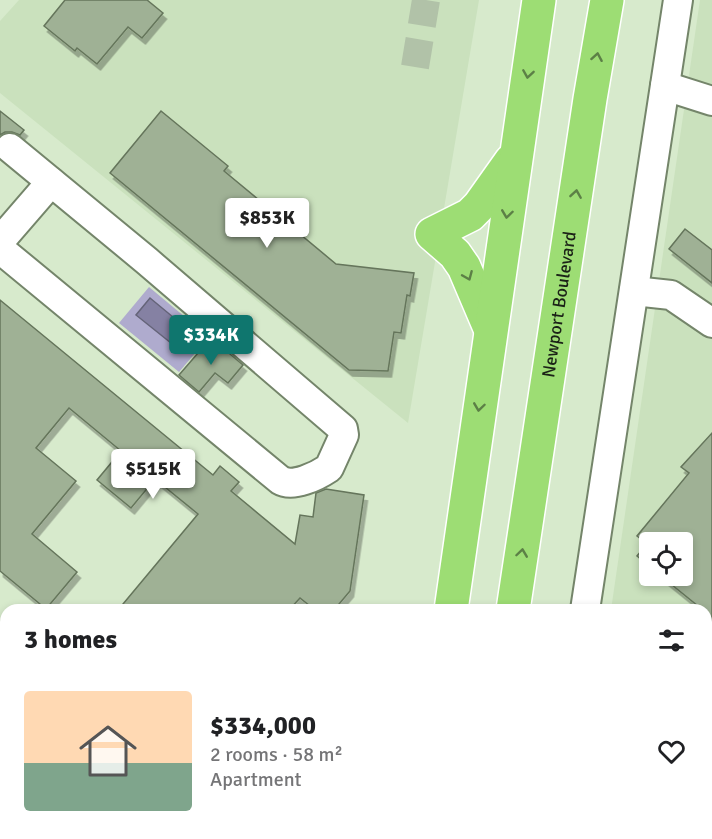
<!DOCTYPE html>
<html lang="en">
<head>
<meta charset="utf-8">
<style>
  :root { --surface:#fff; --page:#f2f2f2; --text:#202124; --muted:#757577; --line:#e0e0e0; --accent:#0f766e }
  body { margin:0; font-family:Signika,sans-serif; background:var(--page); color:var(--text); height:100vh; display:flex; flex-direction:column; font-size:22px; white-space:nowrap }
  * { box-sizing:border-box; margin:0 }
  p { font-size:20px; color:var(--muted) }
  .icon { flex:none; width:33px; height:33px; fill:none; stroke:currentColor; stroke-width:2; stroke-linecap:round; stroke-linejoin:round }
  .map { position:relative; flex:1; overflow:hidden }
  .panel { position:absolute; left:0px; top:604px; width:712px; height:236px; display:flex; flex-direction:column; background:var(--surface); border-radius:18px 18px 0 0; box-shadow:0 3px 9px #0003 }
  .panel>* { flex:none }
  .buttons { position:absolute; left:639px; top:532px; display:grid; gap:12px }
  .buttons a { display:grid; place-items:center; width:54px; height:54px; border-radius:6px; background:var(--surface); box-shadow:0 3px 9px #0003; font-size:30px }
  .price { position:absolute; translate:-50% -51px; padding:0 14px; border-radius:6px; background:#fff; color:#222; font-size:20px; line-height:39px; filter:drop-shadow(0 2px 3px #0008) }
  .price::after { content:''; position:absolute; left:50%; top:36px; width:18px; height:14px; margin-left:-9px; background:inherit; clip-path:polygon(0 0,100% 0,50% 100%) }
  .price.active { background:var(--accent); color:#fff }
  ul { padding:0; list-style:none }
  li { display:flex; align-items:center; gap:18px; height:150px; padding:0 24px }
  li+li { border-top:2px solid var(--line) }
  li span { display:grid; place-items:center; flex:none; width:168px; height:120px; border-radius:6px; color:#555 }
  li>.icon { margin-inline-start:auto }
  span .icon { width:72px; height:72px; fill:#fffc; stroke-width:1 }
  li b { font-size:26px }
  h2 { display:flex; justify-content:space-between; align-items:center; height:72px; padding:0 24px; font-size:26px }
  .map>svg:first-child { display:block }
  .built { fill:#cae1bd; fill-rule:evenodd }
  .green { fill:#afabce }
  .water { fill:#8581a3; stroke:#656479; stroke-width:1.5 }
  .building { fill:#9fb195; stroke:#65755b; stroke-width:1.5; filter:url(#shadow) }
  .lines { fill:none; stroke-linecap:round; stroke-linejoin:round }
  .minor-tunnel { stroke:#b1c2a8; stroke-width:28; stroke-dasharray:28 14; stroke-linecap:butt }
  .minor-casing { stroke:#74856a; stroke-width:32 }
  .highway-casing { stroke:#fff; stroke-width:36 }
  .minor { stroke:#fff; stroke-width:28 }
  .highway { stroke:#9ddd74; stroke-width:33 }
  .oneway { stroke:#5c8046 }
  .labels { text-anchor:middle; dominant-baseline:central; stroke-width:6; stroke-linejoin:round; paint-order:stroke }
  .street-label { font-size:18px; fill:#1b2217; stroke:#d7eacc }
</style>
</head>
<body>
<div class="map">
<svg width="712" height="839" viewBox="0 0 712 839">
  <defs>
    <filter id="shadow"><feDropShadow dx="3.5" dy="6" stdDeviation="0" flood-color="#0004"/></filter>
  </defs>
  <rect width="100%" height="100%" fill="#d7eacc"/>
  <!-- built -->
  <g class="built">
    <polygon points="19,0 479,0 408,423 0,93 0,21"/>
    <path d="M700,0H712V839H575L576,834H706V610H611ZM650,543H682V576H650Z"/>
  </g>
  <!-- green -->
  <polygon class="green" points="149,287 209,337 179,372 119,323"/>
  <!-- water -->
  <polygon class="water" points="150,298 185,327 171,343 136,315"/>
  <!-- building -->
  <g class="building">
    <polygon points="65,0 147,0 163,13 142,38 128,27 97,64 77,48 75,51 44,26"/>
    <polygon points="0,111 24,130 20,135 12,132 5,132 0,135"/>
    <polygon points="161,111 228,166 224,171 336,264 414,273 410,296 407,295 401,333 394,332 388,371 349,370 110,173"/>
    <polygon points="685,229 712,250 712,283 669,249"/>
    <polygon points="0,300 213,475 220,466 239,482 231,491 295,544 300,515 313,517 316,493 326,489 364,495 350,591 334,610 315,610 300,598 289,610 118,610 198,514 155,479 131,508 97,480 121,451 69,408 36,448 76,481 32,534 77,572 46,609 0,571"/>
    <polygon points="211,338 243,365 228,383 215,373 199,392 179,375"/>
    <polygon points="712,433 712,618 706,614 706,610 703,610 661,576 682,576 682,543 650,543 650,567 637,556 647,544 637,536 689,473 681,467"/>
  </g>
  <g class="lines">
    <!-- minor-tunnel -->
    <polyline class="minor-tunnel" points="415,67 426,0"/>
    <defs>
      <g id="minor">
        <polyline points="665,86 712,101"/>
        <polyline points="0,241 51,182"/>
        <path d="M0,249L280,480C293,488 317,476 329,468L344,435L343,429L147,261L10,148"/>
        <polyline points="634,291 671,295 712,323"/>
        <polyline points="585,610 678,0"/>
        <polyline points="0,670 6,675"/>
        <polyline points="706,719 712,723"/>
        <polyline points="0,795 6,788"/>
        <polyline points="100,834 106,839"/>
        <polyline points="195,834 201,839"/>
        <polyline points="62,839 66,834"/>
        <polyline points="166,839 171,834"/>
        <polyline points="284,839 286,834"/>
        <polyline points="546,839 547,834"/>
      </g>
      <g id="highway">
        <polyline points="490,328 464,267 455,254 432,234 470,215 479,206 511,161"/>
        <polyline points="451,610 539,0"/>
        <path id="s1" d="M513,610L590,99L607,0"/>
        <polyline points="417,839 418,834"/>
        <polyline points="477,839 477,834"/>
      </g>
    </defs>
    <!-- minor casing -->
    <use href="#minor" class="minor-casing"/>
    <!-- highway casing -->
    <use href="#highway" class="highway-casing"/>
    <!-- minor -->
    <use href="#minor" class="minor"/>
    <!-- highway -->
    <use href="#highway" class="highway"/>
  </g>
  <!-- one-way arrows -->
  <defs><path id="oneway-chevron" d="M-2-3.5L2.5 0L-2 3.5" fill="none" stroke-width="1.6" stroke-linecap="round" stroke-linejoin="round" transform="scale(1.5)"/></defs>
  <g class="oneway">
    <use href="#oneway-chevron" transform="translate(597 57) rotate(-80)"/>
    <use href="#oneway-chevron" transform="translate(528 74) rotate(99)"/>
    <use href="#oneway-chevron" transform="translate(576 194) rotate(-81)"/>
    <use href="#oneway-chevron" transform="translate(507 214) rotate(98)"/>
    <use href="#oneway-chevron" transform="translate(468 276) rotate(67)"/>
    <use href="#oneway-chevron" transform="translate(479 407) rotate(98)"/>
    <use href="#oneway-chevron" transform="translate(522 553) rotate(-82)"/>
  </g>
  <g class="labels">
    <!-- street labels -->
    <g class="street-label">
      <text stroke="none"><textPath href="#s1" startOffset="309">Newport Boulevard</textPath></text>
    </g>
  </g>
</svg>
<div class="buttons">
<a><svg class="icon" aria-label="locate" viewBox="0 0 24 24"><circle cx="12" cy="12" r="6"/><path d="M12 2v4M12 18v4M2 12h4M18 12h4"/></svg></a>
</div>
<b class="price" style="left:267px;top:249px">$853K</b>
<b class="price active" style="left:211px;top:366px">$334K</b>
<b class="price" style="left:153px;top:500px">$515K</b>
<section class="panel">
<h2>3 homes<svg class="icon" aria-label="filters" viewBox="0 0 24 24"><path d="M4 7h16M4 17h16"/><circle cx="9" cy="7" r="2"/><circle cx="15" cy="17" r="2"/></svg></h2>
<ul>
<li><span style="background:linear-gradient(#ffd9b3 60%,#7fa58c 0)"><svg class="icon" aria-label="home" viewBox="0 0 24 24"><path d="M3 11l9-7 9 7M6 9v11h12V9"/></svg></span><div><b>$334,000</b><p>2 rooms · 58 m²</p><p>Apartment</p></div><svg class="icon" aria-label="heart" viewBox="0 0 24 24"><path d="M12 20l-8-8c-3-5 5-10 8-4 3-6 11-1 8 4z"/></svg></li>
</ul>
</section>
</div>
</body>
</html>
